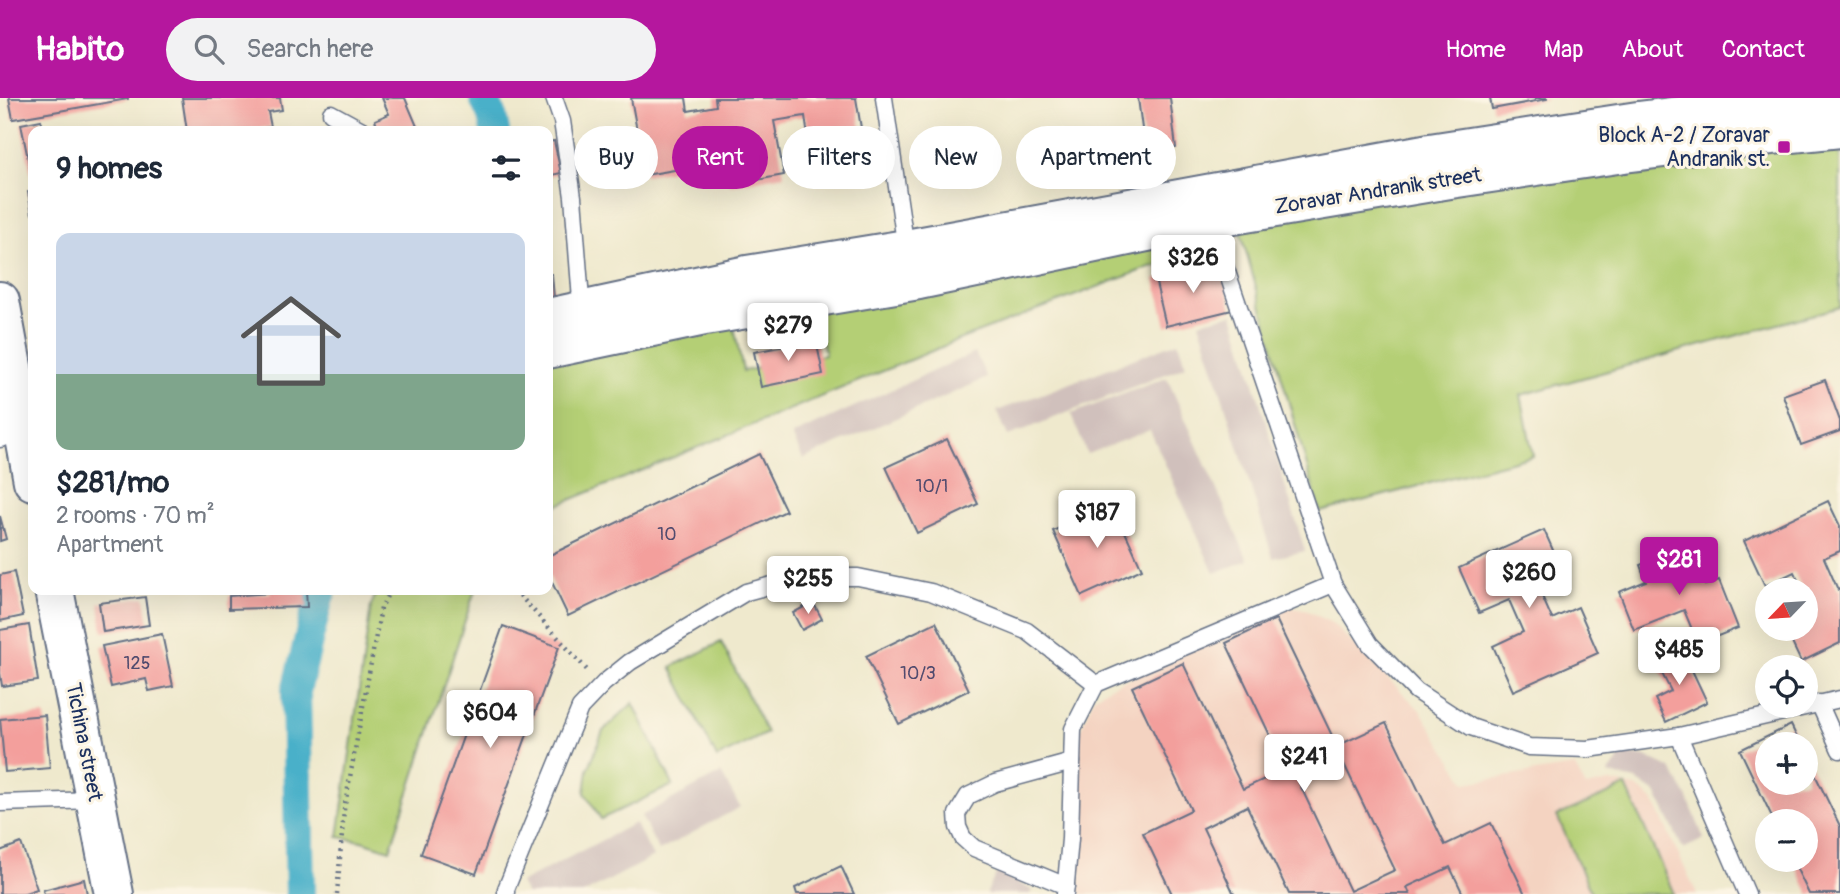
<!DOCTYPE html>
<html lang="en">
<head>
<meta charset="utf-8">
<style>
  :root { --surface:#fff; --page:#f2f2f3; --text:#1f2937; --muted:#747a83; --accent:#b5179e }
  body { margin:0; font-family:Pangolin,sans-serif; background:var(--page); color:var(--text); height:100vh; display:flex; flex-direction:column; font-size:26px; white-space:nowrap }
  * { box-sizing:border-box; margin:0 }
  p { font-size:23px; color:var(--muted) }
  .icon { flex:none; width:38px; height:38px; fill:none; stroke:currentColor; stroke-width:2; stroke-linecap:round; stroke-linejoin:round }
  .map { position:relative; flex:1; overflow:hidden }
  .panel { position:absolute; left:28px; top:28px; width:525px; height:469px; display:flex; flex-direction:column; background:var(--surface); border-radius:14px; box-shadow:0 7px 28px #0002 }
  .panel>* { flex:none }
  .top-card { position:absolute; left:574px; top:28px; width:665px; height:63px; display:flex; gap:14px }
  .needle { width:46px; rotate:245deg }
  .fabs { position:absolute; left:1755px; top:480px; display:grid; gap:14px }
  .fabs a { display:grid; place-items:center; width:63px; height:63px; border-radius:50%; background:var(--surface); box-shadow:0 7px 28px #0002; font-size:35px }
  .price { position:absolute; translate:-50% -60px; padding:0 16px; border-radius:7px; background:#fff; color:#222; font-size:23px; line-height:46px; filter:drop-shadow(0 2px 4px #0008) }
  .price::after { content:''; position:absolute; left:50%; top:42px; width:21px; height:16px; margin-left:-10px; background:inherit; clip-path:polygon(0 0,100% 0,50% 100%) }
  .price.on { background:var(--accent); color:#fff }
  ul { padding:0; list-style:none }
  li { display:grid; align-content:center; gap:14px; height:371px; padding:0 28px }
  li span { display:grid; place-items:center; height:217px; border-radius:14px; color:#555 }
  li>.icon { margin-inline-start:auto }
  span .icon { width:126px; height:126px; fill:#fffc; stroke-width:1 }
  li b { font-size:30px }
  h2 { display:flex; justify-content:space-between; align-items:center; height:84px; padding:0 28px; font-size:30px }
  .pill { padding:0 24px; border-radius:32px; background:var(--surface); box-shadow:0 7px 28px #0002; font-size:24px; line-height:63px }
  .pill.on { background:var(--accent); color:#fff }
  header { display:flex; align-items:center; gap:42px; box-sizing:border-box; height:98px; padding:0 35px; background:var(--accent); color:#fff }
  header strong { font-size:33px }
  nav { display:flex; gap:38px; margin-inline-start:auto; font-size:24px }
  .search { width:490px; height:63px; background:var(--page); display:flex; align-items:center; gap:18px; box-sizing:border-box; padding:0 24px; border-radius:38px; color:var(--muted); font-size:26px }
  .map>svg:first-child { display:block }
  .built { fill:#f4d3c1 }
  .industrial { fill:#d0c0bc }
  .green { fill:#b4cf75; stroke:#687f6a; stroke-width:2 }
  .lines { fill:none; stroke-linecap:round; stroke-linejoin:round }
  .canal { stroke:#4ab0c9; stroke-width:30 }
  .building { fill:#f39f9c; fill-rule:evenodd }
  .service-casing { stroke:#657085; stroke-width:19 }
  .minor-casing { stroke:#657085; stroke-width:35 }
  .secondary-casing { stroke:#657085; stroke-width:42 }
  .path { stroke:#657085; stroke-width:4.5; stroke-dasharray:2 5; stroke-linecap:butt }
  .service { stroke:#fff; stroke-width:16 }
  .minor { stroke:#fff; stroke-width:32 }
  .secondary { stroke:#fff; stroke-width:38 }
  .poi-dot { fill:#b5179e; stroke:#fcf5e5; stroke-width:2.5 }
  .labels { text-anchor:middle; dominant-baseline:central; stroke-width:6; stroke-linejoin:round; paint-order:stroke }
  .number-label { font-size:18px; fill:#514b6e }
  .poi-label { font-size:21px; fill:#1b2f5e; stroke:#fcf5e5; text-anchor:end }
  .street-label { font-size:21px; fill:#1b2f5e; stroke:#fcf5e5 }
</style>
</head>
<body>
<header>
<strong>Habito</strong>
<div class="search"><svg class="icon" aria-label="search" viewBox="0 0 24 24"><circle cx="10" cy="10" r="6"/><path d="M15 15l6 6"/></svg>Search here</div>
<nav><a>Home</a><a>Map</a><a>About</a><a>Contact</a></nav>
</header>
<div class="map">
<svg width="1840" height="796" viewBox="0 0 1840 796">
  <rect width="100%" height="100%" fill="#fcf5e5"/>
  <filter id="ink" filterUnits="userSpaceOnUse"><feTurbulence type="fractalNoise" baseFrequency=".0143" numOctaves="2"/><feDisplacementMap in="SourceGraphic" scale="14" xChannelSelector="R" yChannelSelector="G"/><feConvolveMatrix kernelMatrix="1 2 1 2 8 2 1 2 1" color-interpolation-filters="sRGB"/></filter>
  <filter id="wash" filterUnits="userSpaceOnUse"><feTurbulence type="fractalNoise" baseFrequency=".00686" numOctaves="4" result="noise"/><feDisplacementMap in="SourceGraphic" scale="28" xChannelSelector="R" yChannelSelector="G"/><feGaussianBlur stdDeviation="1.57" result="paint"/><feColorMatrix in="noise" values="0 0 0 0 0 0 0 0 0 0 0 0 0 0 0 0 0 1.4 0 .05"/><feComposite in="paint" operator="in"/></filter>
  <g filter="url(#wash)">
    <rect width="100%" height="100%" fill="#efe9cd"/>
    <!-- built -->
    <polygon class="built" points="1289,509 1308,513 1332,525 1420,612 1466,685 1574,668 1586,689 1609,684 1636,689 1653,702 1697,796 1079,796 1080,633 1094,599 1110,589"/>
    <!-- industrial -->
    <g class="industrial">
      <polygon points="1233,216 1305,453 1273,460 1199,224"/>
      <polygon points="1178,244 1186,268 1008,338 997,313"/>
      <polygon points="975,255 987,280 803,361 792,337 951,265"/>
      <polygon points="1169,279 1167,280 1248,462 1214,475 1150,332 1087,356 1071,316"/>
      <polygon points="1624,655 1646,659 1671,671 1687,698 1704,741 1683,751 1656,695 1636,682 1608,676"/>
      <polygon points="721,675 740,709 659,753 641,718"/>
      <polygon points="635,725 653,759 583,796 526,796 520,785"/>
      <polygon points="997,774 1032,792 1030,796 986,796"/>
    </g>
    <!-- green -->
    <g class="green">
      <polygon points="1840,44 1840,209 1521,297 1533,358 1320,414 1235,115"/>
      <polygon points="1200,118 1211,159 1150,169 961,241 548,411 548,251 730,209 743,273 825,257 811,192"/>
      <polygon points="377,492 475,492 390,752 362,743 338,739 371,508"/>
      <polygon points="721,544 767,635 717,660 671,569"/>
      <polygon points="633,605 673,687 601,721 585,695 588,672 603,633"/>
      <polygon points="1626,688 1674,796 1592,796 1557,718"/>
    </g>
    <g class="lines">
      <!-- canal -->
      <g class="canal">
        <polyline points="484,0 492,18 495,33"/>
        <polyline points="300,796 296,593 319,499 322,492"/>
      </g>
    </g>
    <g id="blocks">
      <!-- building -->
      <g class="building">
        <polygon points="9,0 128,0 128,1 13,21"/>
        <polygon points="182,0 280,0 282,12 268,14 271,29 240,33 187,33"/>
        <polygon points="382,0 405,0 419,33 379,33 375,22 389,16"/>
        <polygon points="631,0 686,0 688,13 716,8 715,0 856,0 862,36 809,45 805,18 774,23 784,77 730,87 720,33 692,38 698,68 645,77"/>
        <polygon points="1138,0 1170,0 1176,50 1145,54"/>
        <polygon points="1490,0 1547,0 1547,1 1492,11"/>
        <polygon points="41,22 44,33 33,33 33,76 31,76 21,26"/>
        <polygon points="554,43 561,75 548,78 548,44"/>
        <polygon points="33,93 33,116 32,116 28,94"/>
        <polygon points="1220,165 1232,212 1166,228 1155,181"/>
        <polygon points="548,176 552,176 555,212 548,212"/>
        <polygon points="816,242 823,276 761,289 754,254"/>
        <polygon points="1825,282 1840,323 1840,333 1801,347 1783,297"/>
        <polygon points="947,341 978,406 917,435 886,369"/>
        <polygon points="759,356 786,413 568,518 548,476 548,458"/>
        <polygon points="1828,403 1840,428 1840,453 1824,460 1838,492 1840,491 1840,545 1801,564 1785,530 1806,530 1806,508 1810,506 1806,499 1806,492 1803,492 1794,474 1765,488 1744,443"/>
        <polygon points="1112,405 1142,471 1082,498 1053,433"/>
        <polygon points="0,418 6,441 0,443"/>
        <polygon points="1544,432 1564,477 1538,489 1552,521 1578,509 1598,555 1513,593 1493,548 1523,534 1509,502 1479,515 1459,470"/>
        <polygon points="1690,447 1705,487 1719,482 1738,530 1698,546 1684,512 1634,532 1619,494 1646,483 1640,467"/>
        <polygon points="14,474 23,518 0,523 0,477"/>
        <polygon points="271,492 306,492 307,509 229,511 229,498 271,495"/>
        <polygon points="145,499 149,527 103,534 99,505"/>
        <polygon points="813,504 822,521 802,532 793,515"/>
        <path d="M1276,521L1337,648L1386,625L1445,747L1491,725L1525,796H1463L1450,769L1407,789L1410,796H1289L1247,708L1203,730L1234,796H1172L1143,735L1191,712L1132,589L1183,565L1243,691L1286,671L1226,545ZM1343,664L1395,772L1350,793L1299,685Z"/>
        <polygon points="936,524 969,592 899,626 866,558"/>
        <polygon points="29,527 38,583 2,588 0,575 0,532"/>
        <polygon points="503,528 559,549 476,776 421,756"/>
        <polygon points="162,536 173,588 149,593 146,581 111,589 102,548"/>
        <polygon points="1682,551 1707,604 1666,624 1655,601 1671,593 1656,564"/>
        <polygon points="45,617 50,670 5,674 0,621"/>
        <polygon points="1791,627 1800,646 1768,646 1768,684 1806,684 1806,658 1840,728 1840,796 1809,796 1792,761 1806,761 1806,723 1774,723 1740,652"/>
        <polygon points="21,745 37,791 22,796 0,796 0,753"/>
        <polygon points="841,768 854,796 797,796 795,790"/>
        <polygon points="84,781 87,796 44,796 43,792"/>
      </g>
    </g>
  </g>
  <g filter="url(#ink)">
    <use href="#blocks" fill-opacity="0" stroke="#657085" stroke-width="2"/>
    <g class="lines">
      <defs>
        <g id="service">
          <polyline points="554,0 562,23 573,99 582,215"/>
          <polyline points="884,0 906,151"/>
          <polyline points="331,15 364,33"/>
          <polyline points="1209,121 1333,486 1370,546 1416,593 1471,629 1529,649 1588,651 1679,638 1840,601"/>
          <polyline points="1819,605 1840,652"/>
          <polyline points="1679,638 1747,796"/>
          <polyline points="0,705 95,702"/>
          <polyline points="1066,788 974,750 963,740 958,729 957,716 968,698 995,685 1072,664"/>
          <polyline points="506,796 506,791 580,610 604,585 630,564 746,494 802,479 858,479 931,494 1027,533 1096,586"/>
          <polyline points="1065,796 1070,741 1073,631 1096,586 1333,486"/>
        </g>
        <polyline id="minor" points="0,333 21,318"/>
        <g id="secondary">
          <path d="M0,203C11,263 22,323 33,383"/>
          <polyline points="548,220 747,177 906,151 1430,55 1638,23 1829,0"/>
          <polyline points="548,251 705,218 919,182 1209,121 1450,81 1624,55 1744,40 1840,30"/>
          <polyline points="54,492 114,796"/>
        </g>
      </defs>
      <!-- service casing -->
      <use href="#service" class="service-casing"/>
      <!-- minor casing -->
      <use href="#minor" class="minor-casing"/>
      <!-- secondary casing -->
      <use href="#secondary" class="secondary-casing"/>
      <!-- path -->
      <g class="path">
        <polyline points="515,492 587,572"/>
        <polyline points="337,796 344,712 381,510 390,492"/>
      </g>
      <!-- service -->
      <use href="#service" class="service"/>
      <!-- minor -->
      <use href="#minor" class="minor"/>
      <!-- secondary -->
      <use href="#secondary" class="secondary"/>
    </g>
  </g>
  <!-- markers -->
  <rect class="poi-dot" x="1777" y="42" width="14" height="14" rx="3.5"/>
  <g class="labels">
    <!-- number labels -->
    <g class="number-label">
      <text x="932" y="388">10/1</text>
      <text x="667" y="436">10</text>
      <text x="137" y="565">125</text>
      <text x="918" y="575">10/3</text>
    </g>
    <!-- poi labels -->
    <g class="poi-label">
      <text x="1770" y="37">Block A-2 / Zoravar<tspan x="1770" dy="24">Andranik st.</tspan></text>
    </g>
    <!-- street labels -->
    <g class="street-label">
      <text transform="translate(1378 93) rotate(-9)">Zoravar Andranik street</text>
      <text transform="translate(84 644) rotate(79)">Tichina street</text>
    </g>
  </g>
</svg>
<div class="fabs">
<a><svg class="needle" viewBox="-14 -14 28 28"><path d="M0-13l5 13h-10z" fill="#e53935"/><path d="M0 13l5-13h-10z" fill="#747a83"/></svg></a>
<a><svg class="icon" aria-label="locate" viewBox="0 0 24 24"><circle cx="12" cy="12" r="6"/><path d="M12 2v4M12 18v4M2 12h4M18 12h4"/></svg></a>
<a>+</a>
<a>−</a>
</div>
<b class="price" style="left:1193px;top:197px">$326</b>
<b class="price" style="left:788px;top:265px">$279</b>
<b class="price" style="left:1097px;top:452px">$187</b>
<b class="price on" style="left:1679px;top:499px">$281</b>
<b class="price" style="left:1529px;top:512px">$260</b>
<b class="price" style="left:808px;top:518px">$255</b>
<b class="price" style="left:1679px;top:589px">$485</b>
<b class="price" style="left:490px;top:652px">$604</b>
<b class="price" style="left:1304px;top:696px">$241</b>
<div class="top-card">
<a class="pill">Buy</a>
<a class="pill on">Rent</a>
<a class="pill">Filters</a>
<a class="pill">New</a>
<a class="pill">Apartment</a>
</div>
<section class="panel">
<h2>9 homes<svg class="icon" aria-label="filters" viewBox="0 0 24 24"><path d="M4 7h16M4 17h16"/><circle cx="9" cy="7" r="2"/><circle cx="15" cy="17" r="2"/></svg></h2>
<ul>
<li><span style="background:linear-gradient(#c9d6e8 65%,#7fa58c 0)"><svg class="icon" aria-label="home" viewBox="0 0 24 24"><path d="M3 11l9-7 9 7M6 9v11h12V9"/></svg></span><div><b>$281/mo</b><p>2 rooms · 70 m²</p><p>Apartment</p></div></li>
</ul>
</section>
</div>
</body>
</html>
